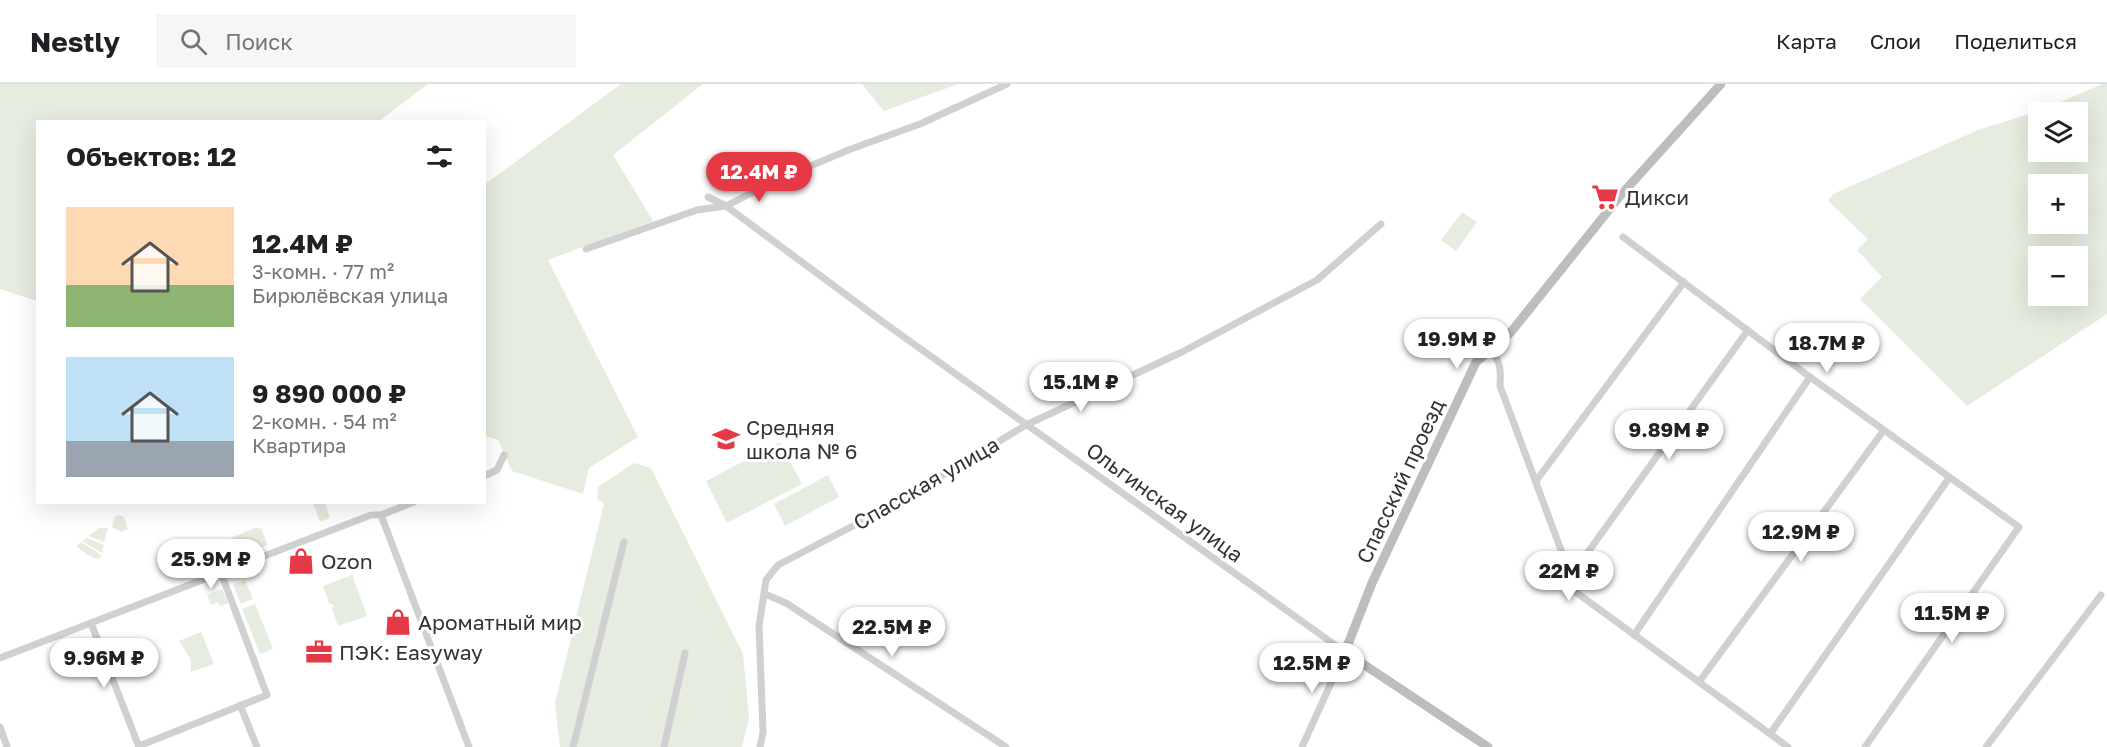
<!DOCTYPE html>
<html lang="ru">
<head>
<meta charset="utf-8">
<style>
  :root { --surface:#fff; --page:#f6f6f6; --text:#202124; --muted:#757577; --line:#e0e0e0; --accent:#e63946 }
  body { margin:0; font-family:"Golos Text",sans-serif; background:var(--page); color:var(--text); height:100vh; display:flex; flex-direction:column; font-size:22px; white-space:nowrap }
  * { box-sizing:border-box; margin:0 }
  p { font-size:20px; color:var(--muted) }
  .icon { flex:none; width:33px; height:33px; fill:none; stroke:currentColor; stroke-width:2; stroke-linecap:round; stroke-linejoin:round }
  .map { position:relative; flex:1; overflow:hidden }
  .drawer { position:absolute; left:36px; top:36px; width:450px; height:384px; display:flex; flex-direction:column; background:var(--surface); border-radius:0px; box-shadow:0 6px 24px #0002 }
  .drawer>* { flex:none }
  .fabs { position:absolute; left:2028px; top:18px; display:grid; gap:12px }
  .fabs a { display:grid; place-items:center; width:60px; height:60px; border-radius:0px; background:var(--surface); box-shadow:0 6px 24px #0002; font-size:30px }
  .price { position:absolute; translate:-50% -51px; padding:0 14px; border-radius:21px; background:#fff; color:#222; font-size:20px; line-height:39px; filter:drop-shadow(0 2px 3px #0008) }
  .price::after { content:''; position:absolute; left:50%; top:36px; width:18px; height:14px; margin-left:-9px; background:inherit; clip-path:polygon(0 0,100% 0,50% 100%) }
  .price.on { background:var(--accent); color:#fff }
  ul { padding:0; list-style:none }
  li { display:flex; align-items:center; gap:18px; height:150px; padding:0 30px }
  li span { display:grid; place-items:center; flex:none; width:168px; height:120px; border-radius:0px; color:#555 }
  li>.icon { margin-inline-start:auto }
  span .icon { width:72px; height:72px; fill:#fffc; stroke-width:1 }
  li b { font-size:26px }
  h2 { display:flex; justify-content:space-between; align-items:center; height:72px; padding:0 30px; font-size:26px }
  header { display:flex; align-items:center; gap:36px; box-sizing:border-box; height:84px; padding:0 30px; background:var(--surface); border-bottom:2px solid var(--line) }
  header strong { font-size:28px }
  nav { display:flex; gap:33px; margin-inline-start:auto; font-size:21px }
  .search { width:420px; height:54px; background:var(--page); display:flex; align-items:center; gap:15px; box-sizing:border-box; padding:0 21px; border-radius:0px; color:var(--muted); font-size:22px }
  .map>svg:first-child { display:block }
  .green { fill:#e6ecdf; fill-rule:evenodd }
  .lines { fill:none; stroke-linecap:round; stroke-linejoin:round }
  .street { stroke:#d0d0d0; stroke-width:7 }
  .secondary { stroke:#bdbdbd; stroke-width:9 }
  .labels { text-anchor:middle; dominant-baseline:central; stroke-width:6; stroke-linejoin:round; paint-order:stroke }
  .poi-label { font-size:21px; fill:#333; stroke:#fff; text-anchor:start }
  .street-label { font-size:21px; fill:#333; stroke:#fff }
</style>
</head>
<body>
<header>
<strong>Nestly</strong>
<div class="search"><svg class="icon" aria-label="search" viewBox="0 0 24 24"><circle cx="10" cy="10" r="6"/><path d="M15 15l6 6"/></svg>Поиск</div>
<nav><a>Карта</a><a>Слои</a><a>Поделиться</a></nav>
</header>
<div class="map">
<svg width="2107" height="663" viewBox="0 0 2107 663">
  <rect width="100%" height="100%" fill="#fff"/>
  <!-- green -->
  <g class="green">
    <polygon points="0,0 428,0 379,37 38,38 37,217 0,205"/>
    <polygon points="621,0 703,0 613,71 653,137 548,176 638,353 589,384 583,410 512,387 498,356 485,352 484,101"/>
    <polygon points="862,0 958,0 884,27"/>
    <path d="M2102,0H2107V230L1967,322L1860,215L1882,193L1857,166L1868,155L1828,117L1833,110L1978,46L2042,26ZM2038,28H2078V68H2038ZM2038,100H2078V140H2038ZM2038,172H2078V212H2038Z"/>
    <polygon points="1462,128 1477,138 1456,167 1441,156"/>
    <polygon points="780,358 802,400 727,439 706,397"/>
    <polygon points="634,379 651,384 743,570 749,633 742,663 560,663 555,619 604,420 597,414 598,403"/>
    <polygon points="828,391 839,413 785,442 774,420"/>
    <polygon points="313,419 325,419 330,434 320,438"/>
    <polygon points="119,431 124,433 128,445 121,448 112,443 114,433"/>
    <polygon points="257,443 258,445 261,444 268,461 238,472 231,454"/>
    <polygon points="99,444 108,444 104,458 89,452"/>
    <polygon points="87,454 104,461 102,469 82,457"/>
    <path d="M81,458L101,471L100,475C91,474 83,468 76,462Z"/>
    <polygon points="211,461 216,475 194,484 189,470"/>
    <polygon points="352,491 367,532 338,542 332,526 334,521 329,519 323,502"/>
    <polygon points="245,496 253,515 241,520 233,501"/>
    <polygon points="222,505 228,519 220,522 218,518 211,521 207,511"/>
    <polygon points="255,520 273,565 260,570 242,525"/>
    <polygon points="201,548 214,580 191,588 191,576 179,557"/>
  </g>
  <g class="lines">
    <!-- street -->
    <g class="street">
      <polyline points="708,113 726,122 883,238 1345,568 1302,663"/>
      <polyline points="1623,153 1810,293 2019,443 1865,663"/>
      <polyline points="586,165 697,126 726,122 779,95 851,65 920,40 1007,0"/>
      <path d="M1490,266C1501,278 1501,286 1500,302L1577,509L1788,663"/>
      <polyline points="484,392 497,386 504,371"/>
      <polyline points="1536,397 1684,198"/>
      <polyline points="381,431 469,663"/>
      <polyline points="1570,493 1748,246"/>
      <polyline points="765,510 786,519 1006,663"/>
      <polyline points="91,539 139,663"/>
      <polyline points="1634,551 1810,293"/>
      <polyline points="0,574 371,431 381,431 414,418"/>
      <polyline points="1699,598 1884,346"/>
      <polyline points="240,621 257,663"/>
      <polyline points="0,643 7,663"/>
      <polyline points="1770,650 1949,394"/>
      <polyline points="139,662 267,611 221,489"/>
      <polyline points="573,663 624,458"/>
      <polyline points="664,663 685,569"/>
      <polyline points="760,663 763,648 759,542 766,496 778,481 895,420 1026,341 1182,268 1317,196 1381,140"/>
      <polyline points="1986,663 2101,511"/>
    </g>
    <!-- secondary -->
    <polyline class="secondary" points="1488,663 1345,568 1372,499 1476,278 1511,248 1620,112 1721,0"/>
  </g>
  <!-- icons -->
  <defs>
    <symbol id="supermarket-bare" viewBox="-9 -9 18 18"><path d="M-6-5.5h2.5l.6 2H6L4.5 2H-2.5L-4.4-4H-6ZM-1.5 3.2a1.3 1.3 0 1 0 .1 0ZM3 3.2a1.3 1.3 0 1 0 .1 0Z" fill="#e63946" stroke="#fff" stroke-width="2.5" paint-order="stroke"/></symbol>
    <symbol id="school-bare" viewBox="-9 -9 18 18"><path d="M0-5L7-2L0 1L-7-2ZM-4 1L0 2.5L4 1V4Q0 6-4 4Z" fill="#e63946" stroke="#fff" stroke-width="2.5" paint-order="stroke"/></symbol>
    <symbol id="shop-bare" viewBox="-9 -9 18 18"><path d="M-5-2.5h2.3a2.7 3.5 0 0 1 5.4 0H5L5.5 6h-11ZM-1.5-2.5h3a1.5 2.3 0 0 0-3 0Z" fill="#e63946" stroke="#fff" stroke-width="2.5" paint-order="stroke"/></symbol>
    <symbol id="office-bare" viewBox="-9 -9 18 18"><path d="M-6-3h4V-5.5h4V-3h4V5H-6ZM-1-4.5V-3h2v-1.5ZM-6 0V1H6V0Z" fill="#e63946" stroke="#fff" stroke-width="2.5" paint-order="stroke"/></symbol>
  </defs>
  <g fill-rule="evenodd">
    <use href="#supermarket-bare" x="1586" y="94" width="38" height="38"/>
    <use href="#school-bare" x="707" y="336" width="38" height="38"/>
    <use href="#shop-bare" x="282" y="458" width="38" height="38"/>
    <use href="#shop-bare" x="379" y="519" width="38" height="38"/>
    <use href="#office-bare" x="300" y="549" width="38" height="38"/>
  </g>
  <g class="labels">
    <!-- poi labels -->
    <g class="poi-label">
      <text x="1625" y="113">Дикси</text>
      <text x="746" y="343">Средняя<tspan x="746" dy="24">школа № 6</tspan></text>
      <text x="321" y="477">Ozon</text>
      <text x="418" y="538">Ароматный мир</text>
      <text x="339" y="568">ПЭК: Easyway</text>
    </g>
    <!-- street labels -->
    <g class="street-label">
      <text transform="translate(1400 397) rotate(-65)">Спасский проезд</text>
      <text transform="translate(926 399) rotate(-30)">Спасская улица</text>
      <text transform="translate(1165 418) rotate(36)">Ольгинская улица</text>
    </g>
  </g>
</svg>
<div class="fabs">
<a><svg class="icon" aria-label="layers" viewBox="0 0 24 24"><path d="M12 4l9 5-9 5-9-5zM3 14l9 5 9-5"/></svg></a>
<a>+</a>
<a>−</a>
</div>
<b class="price on" style="left:759px;top:119px">12.4M ₽</b>
<b class="price" style="left:1457px;top:286px">19.9M ₽</b>
<b class="price" style="left:1827px;top:290px">18.7M ₽</b>
<b class="price" style="left:1081px;top:329px">15.1M ₽</b>
<b class="price" style="left:1669px;top:377px">9.89M ₽</b>
<b class="price" style="left:1801px;top:479px">12.9M ₽</b>
<b class="price" style="left:211px;top:506px">25.9M ₽</b>
<b class="price" style="left:1569px;top:518px">22M ₽</b>
<b class="price" style="left:1952px;top:560px">11.5M ₽</b>
<b class="price" style="left:892px;top:574px">22.5M ₽</b>
<b class="price" style="left:104px;top:605px">9.96M ₽</b>
<b class="price" style="left:1312px;top:610px">12.5M ₽</b>
<section class="drawer">
<h2>Объектов: 12<svg class="icon" aria-label="filters" viewBox="0 0 24 24"><path d="M4 7h16M4 17h16"/><circle cx="9" cy="7" r="2"/><circle cx="15" cy="17" r="2"/></svg></h2>
<ul>
<li><span style="background:linear-gradient(#ffd9b3 65%,#8fb573 0)"><svg class="icon" aria-label="home" viewBox="0 0 24 24"><path d="M3 11l9-7 9 7M6 9v11h12V9"/></svg></span><div><b>12.4M ₽</b><p>3-комн. · 77 m²</p><p>Бирюлёвская улица</p></div></li>
<li><span style="background:linear-gradient(#bfe0f5 70%,#9aa5b1 0)"><svg class="icon" aria-label="home" viewBox="0 0 24 24"><path d="M3 11l9-7 9 7M6 9v11h12V9"/></svg></span><div><b>9 890 000 ₽</b><p>2-комн. · 54 m²</p><p>Квартира</p></div></li>
</ul>
</section>
</div>
</body>
</html>
